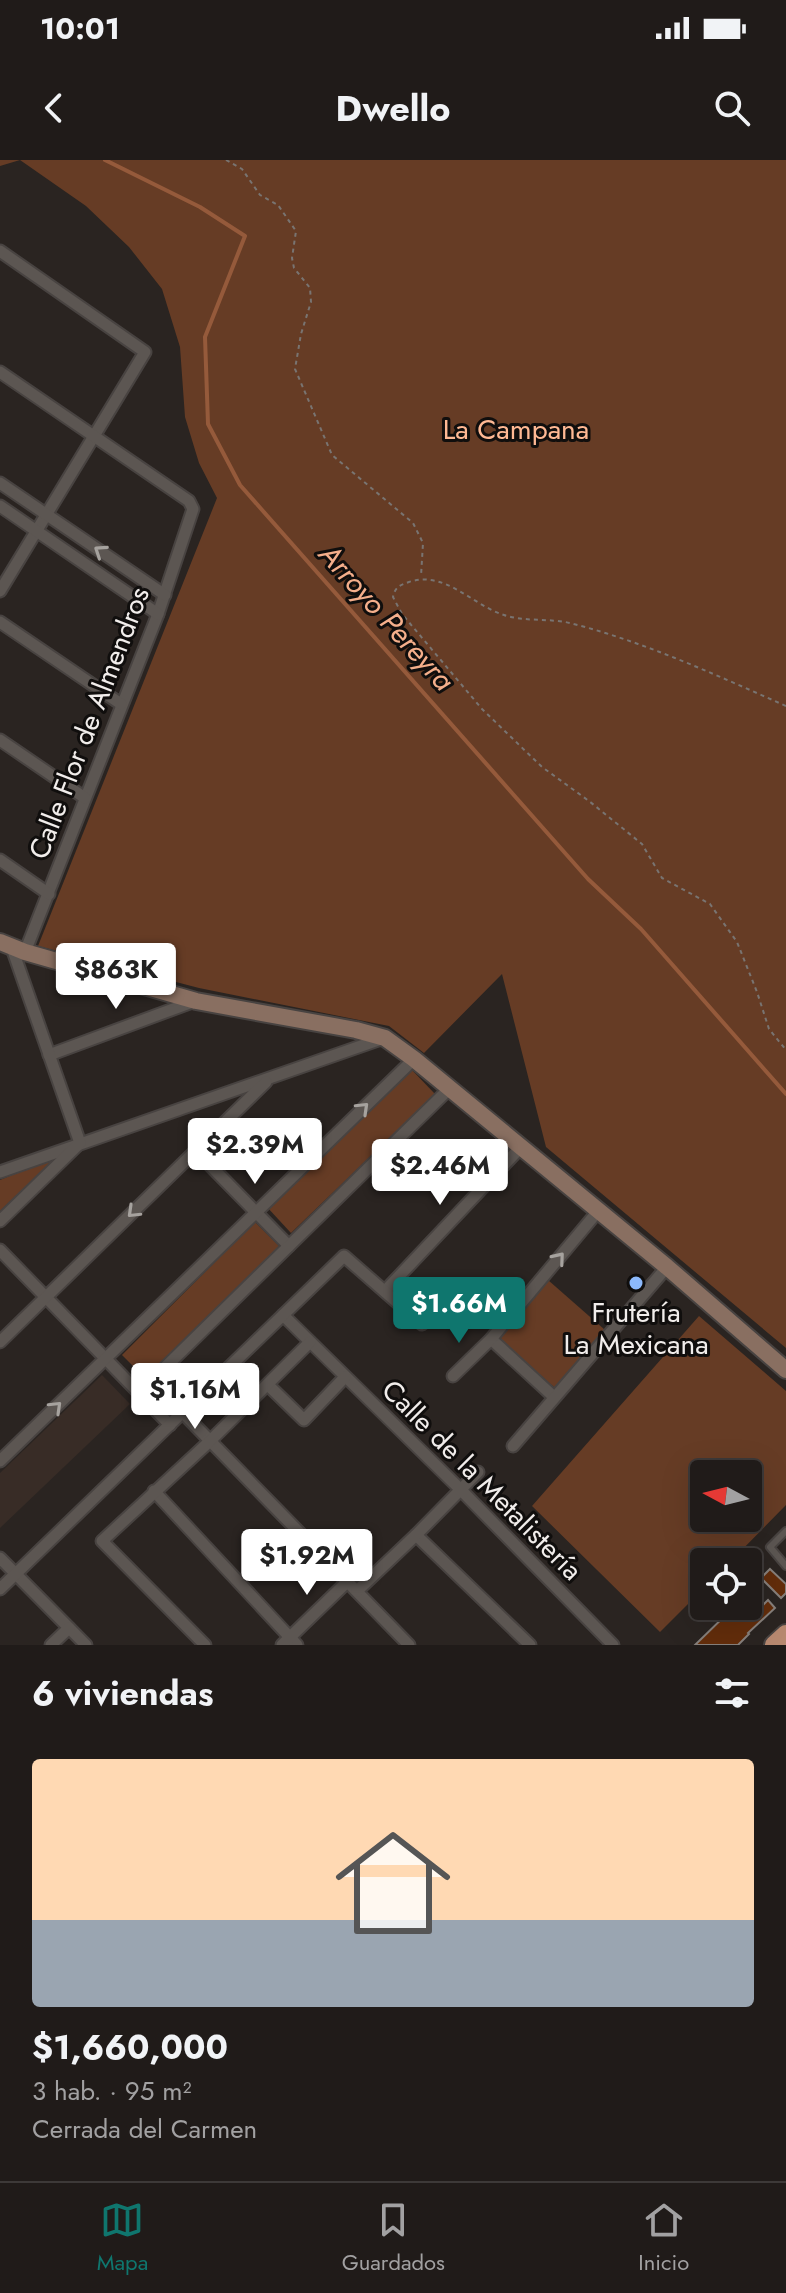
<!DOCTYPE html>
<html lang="es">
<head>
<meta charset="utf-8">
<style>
  :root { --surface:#201b19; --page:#2d2826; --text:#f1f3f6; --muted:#a2a1a2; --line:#3d3938; --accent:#0f766e }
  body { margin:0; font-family:Jost,sans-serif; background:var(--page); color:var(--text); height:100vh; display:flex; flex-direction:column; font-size:30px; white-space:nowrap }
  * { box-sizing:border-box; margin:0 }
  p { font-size:26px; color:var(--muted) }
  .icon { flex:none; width:44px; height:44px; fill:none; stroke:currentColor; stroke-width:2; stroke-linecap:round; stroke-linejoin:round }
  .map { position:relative; height:1485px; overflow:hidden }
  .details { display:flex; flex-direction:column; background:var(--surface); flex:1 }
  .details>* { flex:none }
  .needle { width:52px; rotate:277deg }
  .fabs { position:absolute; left:690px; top:1300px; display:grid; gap:16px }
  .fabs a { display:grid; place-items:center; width:72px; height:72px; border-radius:8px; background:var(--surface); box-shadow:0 8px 32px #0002,0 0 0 2px var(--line); font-size:40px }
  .price { position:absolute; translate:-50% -68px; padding:0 18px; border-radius:8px; background:#fff; color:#222; font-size:26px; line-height:52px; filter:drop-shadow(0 2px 4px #0008) }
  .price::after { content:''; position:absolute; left:50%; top:48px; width:24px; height:18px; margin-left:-12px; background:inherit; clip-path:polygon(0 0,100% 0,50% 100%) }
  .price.selected { background:var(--accent); color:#fff }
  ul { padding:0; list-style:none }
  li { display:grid; align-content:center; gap:16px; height:424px; padding:0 32px }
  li+li { border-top:2px solid var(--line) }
  li span { display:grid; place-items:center; height:248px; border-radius:8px; color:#555 }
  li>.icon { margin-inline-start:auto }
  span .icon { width:144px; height:144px; fill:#fffc; stroke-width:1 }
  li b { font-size:34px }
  h2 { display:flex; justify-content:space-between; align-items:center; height:96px; padding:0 32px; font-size:34px }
  .status { display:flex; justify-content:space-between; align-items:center; height:56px; padding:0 40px; background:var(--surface); direction:ltr }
  .status svg { height:22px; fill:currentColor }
  header { display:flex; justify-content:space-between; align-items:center; height:104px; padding:0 32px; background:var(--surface); font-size:36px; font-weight:700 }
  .tabs { display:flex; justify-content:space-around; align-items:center; height:112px; border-top:2px solid var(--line); background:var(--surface); font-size:22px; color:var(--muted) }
  .tabs a { display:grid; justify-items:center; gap:4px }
  .tabs .selected { color:var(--accent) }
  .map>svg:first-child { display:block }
  .built { fill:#382c26 }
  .green { fill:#663c25; fill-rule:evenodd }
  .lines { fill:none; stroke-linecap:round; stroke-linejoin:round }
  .stream { stroke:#955a3b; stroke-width:4 }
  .building { fill:#632d0b; stroke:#87807c; stroke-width:2 }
  .lane-casing { stroke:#484341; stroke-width:10 }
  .street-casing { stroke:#484341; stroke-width:15 }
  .secondary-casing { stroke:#484341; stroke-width:20 }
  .primary-casing { stroke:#484341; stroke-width:22 }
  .path { stroke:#797471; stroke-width:2; stroke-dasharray:4 4; stroke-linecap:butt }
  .lane { stroke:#5c5652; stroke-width:6 }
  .street { stroke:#5c5652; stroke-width:11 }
  .secondary { stroke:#896f61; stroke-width:16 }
  .primary { stroke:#b7886f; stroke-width:18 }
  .oneway { stroke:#a6a29e }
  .poi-dot { fill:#8cb9fc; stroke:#100e0d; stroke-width:3 }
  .labels { text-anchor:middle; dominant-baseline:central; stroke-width:6; stroke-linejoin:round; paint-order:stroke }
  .park-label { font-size:28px; fill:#ffb994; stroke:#100e0d }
  .street-label { font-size:28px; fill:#f1edeb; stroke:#100e0d }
  .poi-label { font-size:28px; fill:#f1edeb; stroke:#100e0d }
  .water-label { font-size:30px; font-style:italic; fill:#f5af8b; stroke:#100e0d }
</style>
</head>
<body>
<div class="status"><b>10:01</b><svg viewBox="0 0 49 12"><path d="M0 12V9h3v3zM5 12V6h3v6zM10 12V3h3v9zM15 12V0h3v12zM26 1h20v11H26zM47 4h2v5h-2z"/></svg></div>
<header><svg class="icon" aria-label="back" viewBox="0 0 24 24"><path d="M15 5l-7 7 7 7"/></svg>Dwello<svg class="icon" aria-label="search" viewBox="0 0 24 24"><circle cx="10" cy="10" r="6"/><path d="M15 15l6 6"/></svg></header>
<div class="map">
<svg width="786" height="1485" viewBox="0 0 786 1485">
  <rect width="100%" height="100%" fill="#2a2421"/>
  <!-- built -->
  <polygon class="built" points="102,1215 130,1244 0,1368 0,1313"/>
  <!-- green -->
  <g class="green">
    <polygon points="0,0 786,0 786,1188 546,987 502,814 424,893 389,866 199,828 38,786 217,338 199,303 185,257 180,187 162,129 129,87 86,46 20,0 0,6"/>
    <polygon points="411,909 435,934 291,1073 267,1047"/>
    <polygon points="59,995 0,1051 0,1020"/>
    <polygon points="255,1062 279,1086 146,1219 122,1195"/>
    <polygon points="548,1120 605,1170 555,1228 498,1178"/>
    <path d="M699,1156L786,1231V1345L730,1402H704V1428L660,1472L532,1346ZM704,1314H748V1358H704Z"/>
  </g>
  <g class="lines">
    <!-- stream -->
    <polyline class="stream" points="105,0 200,47 245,76 205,177 208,264 240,325 588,719 641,769 786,934"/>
  </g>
  <!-- building -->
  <g class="building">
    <polygon points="770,1409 786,1424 786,1433 781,1438 761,1418"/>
    <polygon points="748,1431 762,1446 768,1440 775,1448 748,1473 749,1474 738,1485 695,1485 735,1446 748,1446"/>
  </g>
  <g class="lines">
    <defs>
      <polyline id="lane" points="786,1371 770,1387 786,1406"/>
      <g id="street">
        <polyline points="0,91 145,192 0,431"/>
        <polyline points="0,212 189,341 193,349 158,454 25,792"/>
        <polyline points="0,323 165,435"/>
        <polyline points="0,346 158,454"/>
        <polyline points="0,462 121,544"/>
        <polyline points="0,580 85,638"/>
        <polyline points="0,700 49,734"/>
        <polyline points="49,895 195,841"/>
        <polyline points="196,991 289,1086"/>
        <polyline points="0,1012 384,878"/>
        <polyline points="0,1061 80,983 12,788"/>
        <polyline points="0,1090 170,1265"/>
        <polyline points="385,1131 520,988"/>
        <polyline points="283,1155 460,1329 613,1485"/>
        <polyline points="491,1179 554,1237"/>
        <polyline points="0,1182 266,922"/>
        <polyline points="453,1216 491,1179 599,1050"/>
        <polyline points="268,1225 304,1260 345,1217"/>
        <polyline points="139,1233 449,929"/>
        <polyline points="182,1252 409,1485"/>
        <polyline points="513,1286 667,1107"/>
        <polyline points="0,1301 414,899"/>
        <polyline points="154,1331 297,1485"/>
        <polyline points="416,1375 530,1485"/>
        <polyline points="0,1398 86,1485"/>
        <polyline points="0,1429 344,1096 422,1164"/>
        <polyline points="357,1431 416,1375 478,1312"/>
        <polyline points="51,1485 69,1468"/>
        <polyline points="205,1485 102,1381 210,1281 310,1182"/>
        <polyline points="282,1485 347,1422"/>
      </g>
      <polyline id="secondary" points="0,782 25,792 196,841 356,870 385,878 414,899 667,1107 786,1210"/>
      <polyline id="primary" points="774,1485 786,1474"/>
    </defs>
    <!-- lane casing -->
    <use href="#lane" class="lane-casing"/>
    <!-- street casing -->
    <use href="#street" class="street-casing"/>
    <!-- secondary casing -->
    <use href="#secondary" class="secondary-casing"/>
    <!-- primary casing -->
    <use href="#primary" class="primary-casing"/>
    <!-- path -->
    <g class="path">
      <polyline points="226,0 242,9 260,35 278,45 296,71 292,98 294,108 310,128 311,142 301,174 295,209 332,295 413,363 423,383 421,416"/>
      <path d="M786,546C716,515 645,482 570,463C549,458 524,462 504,455C472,445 445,410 409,422C400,425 395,427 393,437L402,454L482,549L542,607L589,641L642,684L662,718L710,744L737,782L757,832L769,869L786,890"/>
    </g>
    <!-- lane -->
    <use href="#lane" class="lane"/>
    <!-- street -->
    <use href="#street" class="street"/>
    <!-- secondary -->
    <use href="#secondary" class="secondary"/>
    <!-- primary -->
    <use href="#primary" class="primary"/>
  </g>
  <!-- one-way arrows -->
  <defs><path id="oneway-chevron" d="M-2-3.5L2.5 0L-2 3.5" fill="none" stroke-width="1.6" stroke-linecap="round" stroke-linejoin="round" transform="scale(2)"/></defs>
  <g class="oneway">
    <use href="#oneway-chevron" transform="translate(100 391) rotate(-146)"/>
    <use href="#oneway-chevron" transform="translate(363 948) rotate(-44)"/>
    <use href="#oneway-chevron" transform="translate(133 1052) rotate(136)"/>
    <use href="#oneway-chevron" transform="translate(559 1098) rotate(-50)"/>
    <use href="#oneway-chevron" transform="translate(56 1247) rotate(-44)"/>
  </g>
  <!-- markers -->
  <circle class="poi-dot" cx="636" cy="1123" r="8"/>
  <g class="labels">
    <!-- park labels -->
    <g class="park-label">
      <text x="516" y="269">La Campana</text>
    </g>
    <!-- street labels -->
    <g class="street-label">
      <text transform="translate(89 563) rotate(-69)">Calle Flor de Almendros</text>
      <text transform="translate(482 1320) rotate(45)">Calle de la Metalistería</text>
    </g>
    <!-- poi labels -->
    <g class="poi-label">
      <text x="636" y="1152">Frutería<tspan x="636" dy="32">La Mexicana</tspan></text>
    </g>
    <!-- water labels -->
    <g class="water-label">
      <text transform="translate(387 457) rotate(48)">Arroyo Pereyra</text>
    </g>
  </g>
</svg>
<div class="fabs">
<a><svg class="needle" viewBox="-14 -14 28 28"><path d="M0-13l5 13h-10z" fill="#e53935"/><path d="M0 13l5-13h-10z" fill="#a2a1a2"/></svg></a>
<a><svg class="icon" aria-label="locate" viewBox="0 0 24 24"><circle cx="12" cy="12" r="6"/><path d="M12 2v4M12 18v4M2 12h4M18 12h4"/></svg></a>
</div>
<b class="price" style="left:116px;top:851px">$863K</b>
<b class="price" style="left:255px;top:1026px">$2.39M</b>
<b class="price" style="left:440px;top:1047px">$2.46M</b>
<b class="price selected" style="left:459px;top:1185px">$1.66M</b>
<b class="price" style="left:195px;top:1271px">$1.16M</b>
<b class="price" style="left:307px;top:1437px">$1.92M</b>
</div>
<section class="details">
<h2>6 viviendas<svg class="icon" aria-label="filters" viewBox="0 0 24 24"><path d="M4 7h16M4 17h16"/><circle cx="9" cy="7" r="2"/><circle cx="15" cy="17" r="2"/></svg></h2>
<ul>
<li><span style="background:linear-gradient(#ffd9b3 65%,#9aa5b1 0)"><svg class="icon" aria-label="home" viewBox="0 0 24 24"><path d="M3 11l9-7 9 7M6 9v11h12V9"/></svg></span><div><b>$1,660,000</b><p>3 hab. · 95 m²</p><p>Cerrada del Carmen</p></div></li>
</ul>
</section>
<nav class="tabs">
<a class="selected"><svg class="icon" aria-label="map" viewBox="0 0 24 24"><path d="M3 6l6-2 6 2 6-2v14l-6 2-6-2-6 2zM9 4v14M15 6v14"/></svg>Mapa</a>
<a><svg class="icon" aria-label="saved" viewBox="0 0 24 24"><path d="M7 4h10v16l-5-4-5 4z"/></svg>Guardados</a>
<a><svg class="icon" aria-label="home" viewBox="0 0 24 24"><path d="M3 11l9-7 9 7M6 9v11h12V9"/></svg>Inicio</a>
</nav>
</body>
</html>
